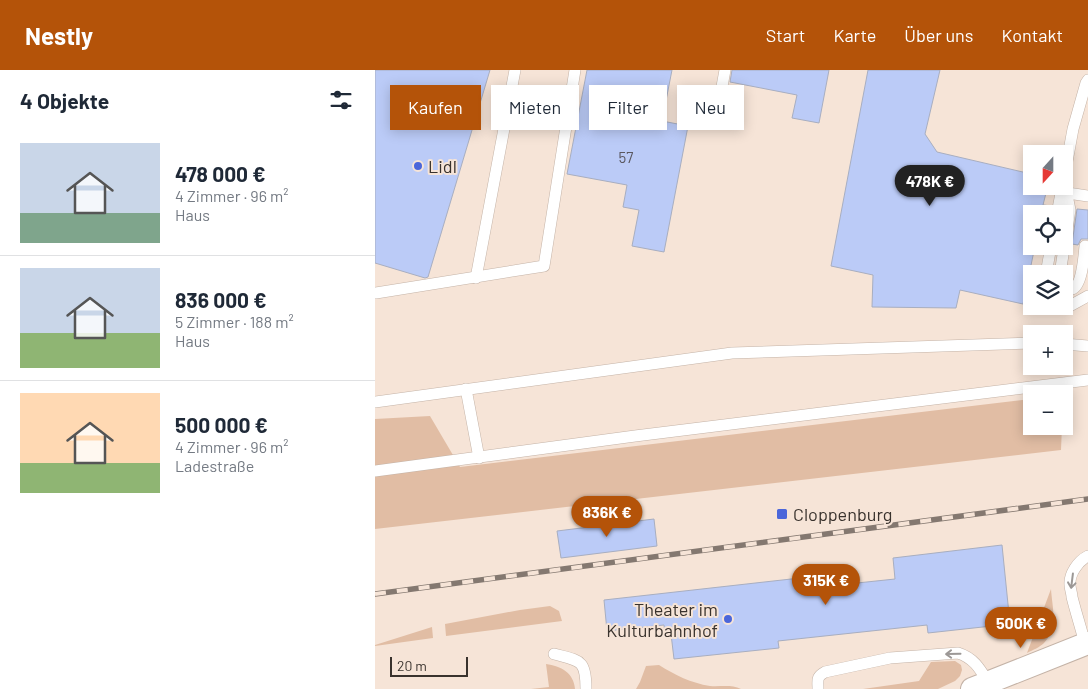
<!DOCTYPE html>
<html lang="de">
<head>
<meta charset="utf-8">
<style>
  :root { --surface:#fff; --page:#f6f6f7; --text:#1f2937; --muted:#747a83; --line:#e0e1e3; --accent:#b45309 }
  body { margin:0; font-family:Barlow,sans-serif; background:var(--page); color:var(--text); height:100vh; display:flex; flex-direction:column; font-size:19px; white-space:nowrap }
  * { box-sizing:border-box; margin:0 }
  p { font-size:16px; color:var(--muted) }
  .icon { flex:none; width:28px; height:28px; fill:none; stroke:currentColor; stroke-width:2; stroke-linecap:round; stroke-linejoin:round }
  .map { position:relative; flex:1; overflow:hidden }
  .sheet { display:flex; flex-direction:column; background:var(--surface); width:375px }
  .sheet>* { flex:none }
  .guide { position:absolute; left:15px; top:15px; width:475px; height:45px; display:flex; gap:10px }
  .needle { width:32px; rotate:201deg }
  .fabs { position:absolute; left:648px; top:75px; display:grid; gap:10px }
  .fabs a { display:grid; place-items:center; width:50px; height:50px; border-radius:0px; background:var(--surface); box-shadow:0 2px 12px #0003; font-size:25px }
  .scale { position:absolute; left:15px; bottom:12px; width:78px; box-sizing:border-box; padding-left:5px; border:2px solid #39322d; border-top:0; font-size:14px; line-height:18px; white-space:nowrap; color:#39322d; -webkit-text-stroke:4px #f6e4d7; paint-order:stroke }
  .price { position:absolute; translate:-50% -42px; padding:0 11px; border-radius:18px; background:var(--accent); color:#fff; font-size:16px; line-height:32px; filter:drop-shadow(0 1px 2px #0008) }
  .price::after { content:''; position:absolute; left:50%; top:30px; width:15px; height:11px; margin-left:-8px; background:inherit; clip-path:polygon(0 0,100% 0,50% 100%) }
  .price.on { background:#222; color:#fff }
  ul { padding:0; list-style:none }
  li { display:flex; align-items:center; gap:15px; height:125px; padding:0 20px }
  li+li { border-top:1px solid var(--line) }
  li span { display:grid; place-items:center; flex:none; width:140px; height:100px; border-radius:0px; color:#555 }
  li>.icon { margin-inline-start:auto }
  span .icon { width:60px; height:60px; fill:#fffc; stroke-width:1 }
  li b { font-size:21px }
  h2 { display:flex; justify-content:space-between; align-items:center; height:60px; padding:0 20px; font-size:21px }
  .chip { padding:0 18px; border-radius:0px; background:var(--surface); box-shadow:0 2px 12px #0003; font-size:18px; line-height:45px }
  .chip.on { background:var(--accent); color:#fff }
  header { display:flex; align-items:center; gap:30px; box-sizing:border-box; height:70px; padding:0 25px; background:var(--accent); color:#fff }
  header strong { font-size:24px }
  nav { display:flex; gap:28px; margin-inline-start:auto; font-size:18px }
  main { display:flex; flex:1; min-height:0 }
  .map>svg:first-child { display:block }
  .green { fill:#e1bda4 }
  .building { fill:#bbcbf7; stroke:#a8aec0 }
  .lines { fill:none; stroke-linecap:round; stroke-linejoin:round }
  .lane-casing { stroke:#c4b3a7; stroke-width:12 }
  .street-casing { stroke:#c4b3a7; stroke-width:24 }
  .lane { stroke:#fff; stroke-width:11 }
  .street { stroke:#fff; stroke-width:22 }
  .rail-casing { stroke:#847870; stroke-width:5.5 }
  .rail { stroke:#f6e4d7; stroke-width:4; stroke-dasharray:11; stroke-linecap:butt }
  .oneway { stroke:#9c9896 }
  .poi-dot { fill:#4b66da; stroke:#f6e4d7; stroke-width:2 }
  .labels { text-anchor:middle; dominant-baseline:central; stroke-width:4; stroke-linejoin:round; paint-order:stroke }
  .number-label { font-size:15px; fill:#5a5860 }
  .poi-label { font-size:18px; fill:#39322d; stroke:#f6e4d7; text-anchor:start }
</style>
</head>
<body>
<header>
<strong>Nestly</strong>
<nav><a>Start</a><a>Karte</a><a>Über uns</a><a>Kontakt</a></nav>
</header>
<main>
<section class="sheet">
<h2>4 Objekte<svg class="icon" aria-label="filters" viewBox="0 0 24 24"><path d="M4 7h16M4 17h16"/><circle cx="9" cy="7" r="2"/><circle cx="15" cy="17" r="2"/></svg></h2>
<ul>
<li><span style="background:linear-gradient(#c9d6e8 70%,#7fa58c 0)"><svg class="icon" aria-label="home" viewBox="0 0 24 24"><path d="M3 11l9-7 9 7M6 9v11h12V9"/></svg></span><div><b>478 000 €</b><p>4 Zimmer · 96 m²</p><p>Haus</p></div></li>
<li><span style="background:linear-gradient(#c9d6e8 65%,#8fb573 0)"><svg class="icon" aria-label="home" viewBox="0 0 24 24"><path d="M3 11l9-7 9 7M6 9v11h12V9"/></svg></span><div><b>836 000 €</b><p>5 Zimmer · 188 m²</p><p>Haus</p></div></li>
<li><span style="background:linear-gradient(#ffd9b3 70%,#8fb573 0)"><svg class="icon" aria-label="home" viewBox="0 0 24 24"><path d="M3 11l9-7 9 7M6 9v11h12V9"/></svg></span><div><b>500 000 €</b><p>4 Zimmer · 96 m²</p><p>Ladestraße</p></div></li>
</ul>
</section>
<div class="map">
<svg width="713" height="619" viewBox="0 0 713 619">
  <rect width="100%" height="100%" fill="#f6e4d7"/>
  <!-- green -->
  <g class="green">
    <polygon points="656,329 656,356 687,356 686,380 0,459 0,349 55,346 85,397"/>
    <path d="M676,519C677,537 684,558 669,573C665,577 658,580 652,583Z"/>
    <polygon points="175,536 184,541 187,551 71,566 70,554 145,540"/>
    <polygon points="57,557 58,568 0,576 0,575"/>
    <polygon points="580,591 586,595 587,600 585,606 580,611 563,619 488,619 544,611 556,592"/>
    <path d="M171,594C186,596 199,603 200,619H156L174,617Z"/>
    <path d="M284,595C300,605 316,613 335,616C345,617 356,614 366,619H261L265,612L271,596Z"/>
  </g>
  <!-- building -->
  <g class="building">
    <polygon points="0,0 115,0 53,207 50,208 0,193"/>
    <polygon points="212,0 297,0 287,51 313,56 289,182 257,176 264,140 248,137 252,115 192,104"/>
    <polygon points="357,0 454,0 444,53 417,48 422,25 355,12"/>
    <polygon points="493,0 565,0 550,64 562,82 652,103 650,114 672,119 668,135 676,136 675,144 656,144 656,176 660,176 648,234 585,220 581,238 497,237 498,205 456,196"/>
    <polygon points="702,139 713,140 713,169 706,169 703,175 697,174"/>
    <polygon points="279,449 282,476 186,488 182,461"/>
    <polygon points="627,475 635,554 553,563 552,555 403,571 404,578 299,589 296,564 290,565 289,555 232,561 229,530 434,507 435,518 520,509 518,488"/>
  </g>
  <g class="lines">
    <defs>
      <g id="lane">
        <polyline points="346,22 350,0"/>
        <polyline points="689,108 698,59 711,13 713,10"/>
        <polyline points="686,122 713,126"/>
        <polyline points="682,144 687,118"/>
        <polyline points="671,204 676,176"/>
        <polyline points="685,204 695,140 693,130 686,122"/>
        <polyline points="101,208 140,0"/>
        <path d="M689,218C691,218 694,219 697,219C707,216 709,186 710,176"/>
        <polyline points="1,223 169,196 200,0"/>
        <polyline points="686,236 693,237 713,226"/>
        <polyline points="689,274 713,276"/>
        <polyline points="91,319 104,388"/>
        <polyline points="0,332 357,283 656,273"/>
        <polyline points="0,401 260,366 713,310"/>
        <path d="M710,574C706,558 701,543 697,527C697,523 695,519 695,515C694,504 703,491 713,486"/>
        <path d="M179,584C205,591 211,589 211,619"/>
        <path d="M443,619C443,610 441,607 450,602L515,588L583,583C599,588 605,599 613,612"/>
      </g>
      <polyline id="street" points="597,619 713,573"/>
    </defs>
    <!-- lane casing -->
    <use href="#lane" class="lane-casing"/>
    <!-- street casing -->
    <use href="#street" class="street-casing"/>
    <!-- lane -->
    <use href="#lane" class="lane"/>
    <!-- street -->
    <use href="#street" class="street"/>
    <defs>
      <polyline id="rail" points="0,524 534,453 713,429"/>
    </defs>
    <!-- rail casing -->
    <use href="#rail" class="rail-casing"/>
    <!-- rail -->
    <use href="#rail" class="rail"/>
  </g>
  <!-- one-way arrows -->
  <defs><path id="oneway-shaft" d="M-6 0H5M1.5-3L5.5 0L1.5 3" fill="none" stroke-width="1.6" stroke-linecap="round" stroke-linejoin="round" transform="scale(1.25)"/></defs>
  <g class="oneway">
    <use href="#oneway-shaft" transform="translate(697 511) rotate(97)"/>
    <use href="#oneway-shaft" transform="translate(578 584) rotate(179)"/>
  </g>
  <!-- markers -->
  <g class="poi-dot">
    <circle cx="43" cy="96" r="5"/>
    <rect x="401" y="438" width="12" height="12" rx="2.5"/>
    <circle cx="353" cy="549" r="5"/>
  </g>
  <g class="labels">
    <!-- number labels -->
    <g class="number-label">
      <text x="251" y="87">57</text>
    </g>
    <!-- poi labels -->
    <g class="poi-label">
      <text x="53" y="96">Lidl</text>
      <text x="418" y="444">Cloppenburg</text>
      <text x="343" y="539" text-anchor="end">Theater im<tspan x="343" dy="21">Kulturbahnhof</tspan></text>
    </g>
  </g>
</svg>
<div class="fabs">
<a><svg class="needle" viewBox="-14 -14 28 28"><path d="M0-13l5 13h-10z" fill="#e53935"/><path d="M0 13l5-13h-10z" fill="#747a83"/></svg></a>
<a><svg class="icon" aria-label="locate" viewBox="0 0 24 24"><circle cx="12" cy="12" r="6"/><path d="M12 2v4M12 18v4M2 12h4M18 12h4"/></svg></a>
<a><svg class="icon" aria-label="layers" viewBox="0 0 24 24"><path d="M12 4l9 5-9 5-9-5zM3 14l9 5 9-5"/></svg></a>
<a>+</a>
<a>−</a>
</div>
<div class="scale">20 m</div>
<b class="price on" style="left:555px;top:137px">478K €</b>
<b class="price" style="left:232px;top:468px">836K €</b>
<b class="price" style="left:451px;top:536px">315K €</b>
<b class="price" style="left:646px;top:579px">500K €</b>
<div class="guide">
<a class="chip on">Kaufen</a>
<a class="chip">Mieten</a>
<a class="chip">Filter</a>
<a class="chip">Neu</a>
</div>
</div>
</main>
</body>
</html>
